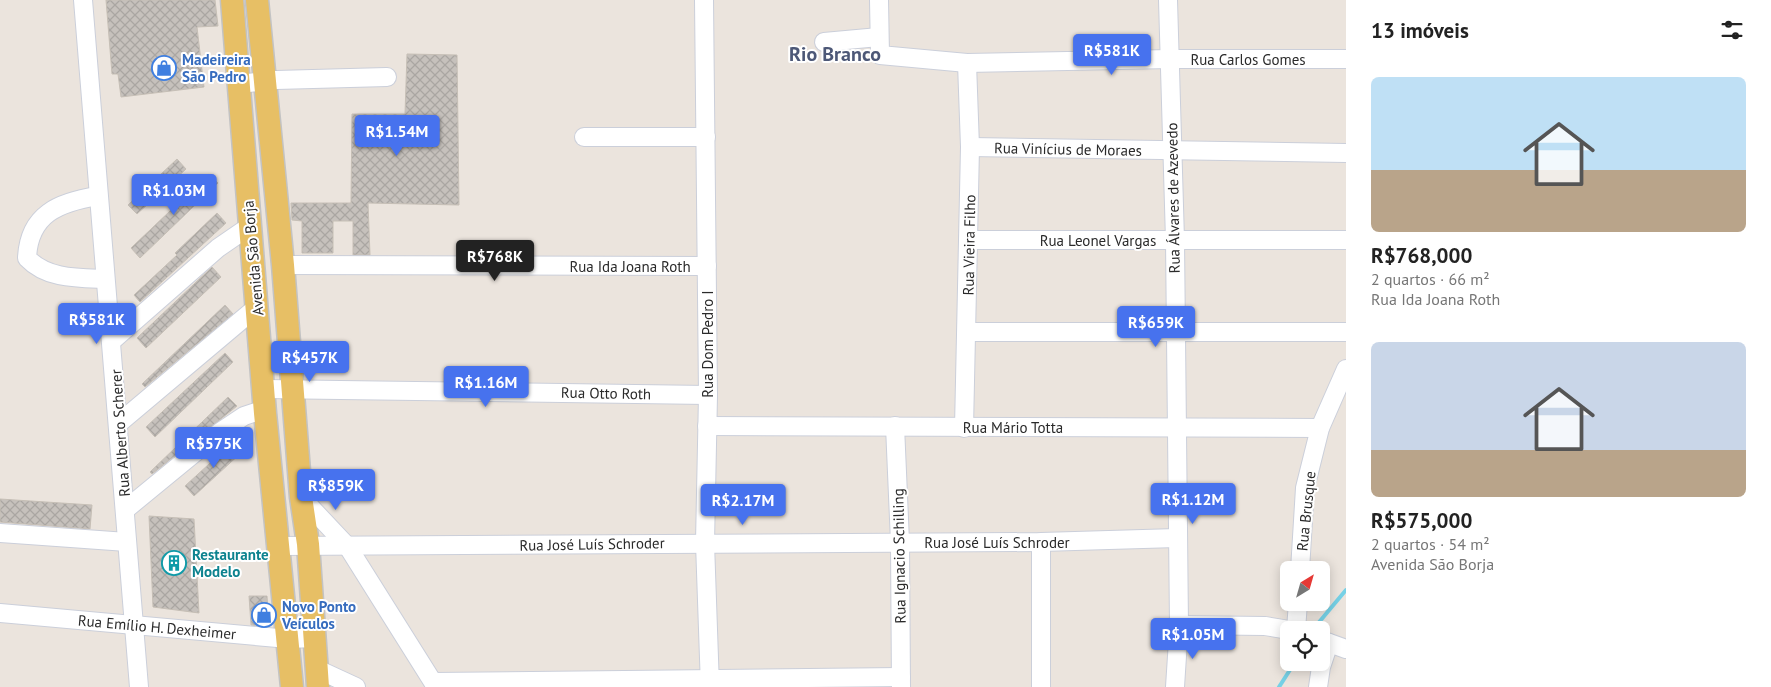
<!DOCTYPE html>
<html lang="pt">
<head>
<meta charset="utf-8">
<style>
  :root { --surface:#fff; --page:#f2f2f2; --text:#222; --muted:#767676; --accent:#4772ee }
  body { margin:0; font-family:"PT Sans",sans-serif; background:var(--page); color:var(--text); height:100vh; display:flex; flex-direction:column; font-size:19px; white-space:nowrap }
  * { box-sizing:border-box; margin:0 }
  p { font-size:16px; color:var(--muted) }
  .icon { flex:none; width:28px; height:28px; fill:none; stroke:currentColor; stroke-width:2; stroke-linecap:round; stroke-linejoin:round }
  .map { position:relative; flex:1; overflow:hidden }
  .side { display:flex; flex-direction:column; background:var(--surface); width:425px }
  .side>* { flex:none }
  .needle { width:32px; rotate:37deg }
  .fabs { position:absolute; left:1280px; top:561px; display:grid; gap:10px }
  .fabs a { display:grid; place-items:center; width:50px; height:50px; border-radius:8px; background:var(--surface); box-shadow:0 2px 12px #0003; font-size:25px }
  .price { position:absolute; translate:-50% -42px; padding:0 11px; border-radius:5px; background:var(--accent); color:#fff; font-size:16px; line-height:32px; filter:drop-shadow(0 1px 2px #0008) }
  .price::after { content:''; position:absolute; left:50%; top:30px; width:15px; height:11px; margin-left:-8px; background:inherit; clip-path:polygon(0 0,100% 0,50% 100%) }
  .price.current { background:#222; color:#fff }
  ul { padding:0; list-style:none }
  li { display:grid; align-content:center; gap:10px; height:265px; padding:0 25px }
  li span { display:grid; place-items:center; height:155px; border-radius:8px; color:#555 }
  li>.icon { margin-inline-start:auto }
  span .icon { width:90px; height:90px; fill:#fffc; stroke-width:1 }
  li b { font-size:21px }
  h2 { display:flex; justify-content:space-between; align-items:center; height:60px; padding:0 25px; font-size:21px }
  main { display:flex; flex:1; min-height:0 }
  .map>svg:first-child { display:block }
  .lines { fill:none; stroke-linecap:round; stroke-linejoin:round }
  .stream { stroke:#76d1e6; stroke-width:4 }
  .building { fill:url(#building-cross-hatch); stroke:#c6bfb6 }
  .minor-casing { stroke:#cbcfda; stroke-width:20 }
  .major-casing { stroke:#c3c3c3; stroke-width:25 }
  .minor { stroke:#fff; stroke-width:18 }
  .major { stroke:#e7bf65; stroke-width:22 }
  .labels { text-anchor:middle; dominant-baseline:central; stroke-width:4; stroke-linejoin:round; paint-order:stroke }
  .shop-label { font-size:15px; font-weight:bold; fill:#366cbe; stroke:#fff; text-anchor:start }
  .street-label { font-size:15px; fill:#2a2a2a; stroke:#fff }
  .culture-label { font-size:15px; font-weight:bold; fill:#0d838f; stroke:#fff; text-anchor:start }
  .district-label { font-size:20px; font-weight:bold; fill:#4d5877; stroke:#fff }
</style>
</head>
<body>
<main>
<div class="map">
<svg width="1346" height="687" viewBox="0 0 1346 687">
  <defs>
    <pattern id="building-cross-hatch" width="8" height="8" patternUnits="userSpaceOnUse" patternTransform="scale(1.25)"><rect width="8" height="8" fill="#c6c1bc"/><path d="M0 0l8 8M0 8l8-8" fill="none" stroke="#aaa6a2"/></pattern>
  </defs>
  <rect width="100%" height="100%" fill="#ebe4dd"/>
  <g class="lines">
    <!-- stream -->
    <g class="stream">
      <polyline points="1315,627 1346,590"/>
      <polyline points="1279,687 1295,662"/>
    </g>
  </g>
  <!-- building -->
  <g class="building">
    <polygon points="106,0 215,0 218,26 197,27 204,87 121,97 118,74 112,74"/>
    <polygon points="407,54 457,55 459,205 368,203 370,255 353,255 353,221 333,221 333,253 302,253 302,221 292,220 291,203 351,203 352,114 405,114"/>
    <polygon points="177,159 186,169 137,214 128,205"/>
    <polygon points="209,174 218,183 140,258 131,248"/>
    <polygon points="217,213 226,223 140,302 134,295 177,255 175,253"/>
    <polygon points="212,267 221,277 146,348 137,338"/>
    <polygon points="225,305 233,314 145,387 142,384"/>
    <polygon points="225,353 233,362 155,437 146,427"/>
    <polygon points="228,397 237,406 152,474 150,472"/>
    <polygon points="233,442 242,452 194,496 185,486"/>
    <polygon points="0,499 92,505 90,529 0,522"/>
    <polygon points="149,516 194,519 199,613 153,607"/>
    <polygon points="249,596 267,596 269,627 251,625"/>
  </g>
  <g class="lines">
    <defs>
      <g id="minor">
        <polyline points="83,0 139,687"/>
        <polyline points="704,0 708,395 705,543 710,687"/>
        <polyline points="879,0 880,55 967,63 1171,59 1346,59"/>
        <polyline points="1168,0 1175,240 1179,625 1175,687"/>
        <polyline points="824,42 879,37"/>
        <polyline points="239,84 276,80 387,77"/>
        <polyline points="584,137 706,137"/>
        <polyline points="970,147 1346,153"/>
        <path d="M98,196C59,202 29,214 27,258C47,279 77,278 105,279"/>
        <polyline points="969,240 1346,240"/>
        <polyline points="283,265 707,266"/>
        <polyline points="967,332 1346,332"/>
        <polyline points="113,340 218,248 250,226"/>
        <polyline points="265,389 708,395"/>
        <polyline points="119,423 257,307"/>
        <polyline points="707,426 1320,428"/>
        <polyline points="895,426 900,542 901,687"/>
        <polyline points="964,428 970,147 967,63"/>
        <polyline points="301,497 348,547 436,687"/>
        <polyline points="125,510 220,432 244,416 256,412 265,413"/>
        <polyline points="0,533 127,542"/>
        <polyline points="1041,542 1041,687"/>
        <polyline points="279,546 1041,542 1177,538"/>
        <polyline points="1300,570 1305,488 1320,428 1346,369"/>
        <polyline points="0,613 289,639 314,638"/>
        <polyline points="1179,625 1265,626 1289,630"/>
        <polyline points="1296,630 1298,602"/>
        <polyline points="1321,640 1346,649"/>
        <polyline points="317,669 356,687"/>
        <polyline points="434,682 901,677"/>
        <polyline points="1318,687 1321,667 1329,643"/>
      </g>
      <g id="major">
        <polyline points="232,0 265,413 292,687"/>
        <polyline points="257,0 283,265 301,497 308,544 318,687"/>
      </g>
    </defs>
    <!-- minor casing -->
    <use href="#minor" class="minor-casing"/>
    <!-- major casing -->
    <use href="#major" class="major-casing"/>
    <!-- minor -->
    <use href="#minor" class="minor"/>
    <!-- major -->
    <use href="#major" class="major"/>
  </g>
  <!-- icons -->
  <defs>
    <symbol id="shop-ring" viewBox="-11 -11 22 22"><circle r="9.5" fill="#fff" stroke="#3f7fe0" stroke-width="1.5"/><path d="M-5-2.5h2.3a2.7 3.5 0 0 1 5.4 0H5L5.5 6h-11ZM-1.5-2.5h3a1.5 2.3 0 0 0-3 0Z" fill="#3f7fe0"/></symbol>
    <symbol id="building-ring" viewBox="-11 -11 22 22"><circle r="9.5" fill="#fff" stroke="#0f9aa8" stroke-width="1.5"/><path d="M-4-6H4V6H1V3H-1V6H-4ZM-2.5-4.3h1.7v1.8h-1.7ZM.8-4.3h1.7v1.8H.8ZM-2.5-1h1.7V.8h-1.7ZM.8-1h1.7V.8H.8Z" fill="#0f9aa8"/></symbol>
  </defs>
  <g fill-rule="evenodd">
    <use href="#shop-ring" x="150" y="54" width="28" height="28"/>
    <use href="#building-ring" x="160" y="549" width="28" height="28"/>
    <use href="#shop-ring" x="250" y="601" width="28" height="28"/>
  </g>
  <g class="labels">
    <!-- shop labels -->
    <g class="shop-label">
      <text x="182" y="59">Madeireira<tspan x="182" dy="17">São Pedro</tspan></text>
      <text x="282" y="606">Novo Ponto<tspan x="282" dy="17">Veículos</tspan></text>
    </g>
    <!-- street labels -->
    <g class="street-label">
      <text x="1248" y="59">Rua Carlos Gomes</text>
      <text transform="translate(1068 149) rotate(1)">Rua Vinícius de Moraes</text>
      <text transform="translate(1173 198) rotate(-91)">Rua Álvares de Azevedo</text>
      <text x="1098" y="240">Rua Leonel Vargas</text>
      <text transform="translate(969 245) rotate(-89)">Rua Vieira Filho</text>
      <text transform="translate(253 258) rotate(-95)">Avenida São Borja</text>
      <text x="630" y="266">Rua Ida Joana Roth</text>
      <text transform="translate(707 344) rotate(-90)">Rua Dom Pedro I</text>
      <text transform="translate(606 393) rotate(1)">Rua Otto Roth</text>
      <text x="1013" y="427">Rua Mário Totta</text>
      <text transform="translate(120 433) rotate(-94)">Rua Alberto Scherer</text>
      <text transform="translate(1306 511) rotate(-84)">Rua Brusque</text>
      <text x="997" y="542">Rua José Luís Schroder</text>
      <text transform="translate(592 544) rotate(-1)">Rua José Luís Schroder</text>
      <text transform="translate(899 556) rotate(-91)">Rua Ignacio Schilling</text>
      <text transform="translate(157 627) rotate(5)">Rua Emílio H. Dexheimer</text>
    </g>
    <!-- culture labels -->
    <g class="culture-label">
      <text x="192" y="554">Restaurante<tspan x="192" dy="17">Modelo</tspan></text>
    </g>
    <!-- district labels -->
    <g class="district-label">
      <text x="835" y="54">Rio Branco</text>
    </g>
  </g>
</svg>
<div class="fabs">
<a><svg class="needle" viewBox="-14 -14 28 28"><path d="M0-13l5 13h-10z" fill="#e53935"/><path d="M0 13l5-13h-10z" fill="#767676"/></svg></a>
<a><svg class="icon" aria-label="locate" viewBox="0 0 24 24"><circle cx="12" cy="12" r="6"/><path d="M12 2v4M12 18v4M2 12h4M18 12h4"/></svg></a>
</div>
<b class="price" style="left:1112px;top:76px">R$581K</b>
<b class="price" style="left:397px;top:157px">R$1.54M</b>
<b class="price" style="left:174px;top:216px">R$1.03M</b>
<b class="price current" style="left:495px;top:282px">R$768K</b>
<b class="price" style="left:97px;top:345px">R$581K</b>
<b class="price" style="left:1156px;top:348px">R$659K</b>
<b class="price" style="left:310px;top:383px">R$457K</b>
<b class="price" style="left:486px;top:408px">R$1.16M</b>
<b class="price" style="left:214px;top:469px">R$575K</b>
<b class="price" style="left:336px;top:511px">R$859K</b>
<b class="price" style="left:1193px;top:525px">R$1.12M</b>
<b class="price" style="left:743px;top:526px">R$2.17M</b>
<b class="price" style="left:1193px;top:660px">R$1.05M</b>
</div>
<section class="side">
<h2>13 imóveis<svg class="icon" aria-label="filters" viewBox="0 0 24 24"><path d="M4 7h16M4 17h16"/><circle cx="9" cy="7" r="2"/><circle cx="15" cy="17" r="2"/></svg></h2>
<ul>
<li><span style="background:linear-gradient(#bfe0f5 60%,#b9a48a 0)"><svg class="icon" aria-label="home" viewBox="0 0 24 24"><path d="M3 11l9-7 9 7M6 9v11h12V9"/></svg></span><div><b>R$768,000</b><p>2 quartos · 66 m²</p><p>Rua Ida Joana Roth</p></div></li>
<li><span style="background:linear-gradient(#c9d6e8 70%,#b9a48a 0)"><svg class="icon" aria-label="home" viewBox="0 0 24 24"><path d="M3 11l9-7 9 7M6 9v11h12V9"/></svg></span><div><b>R$575,000</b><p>2 quartos · 54 m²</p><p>Avenida São Borja</p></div></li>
</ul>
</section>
</main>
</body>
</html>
